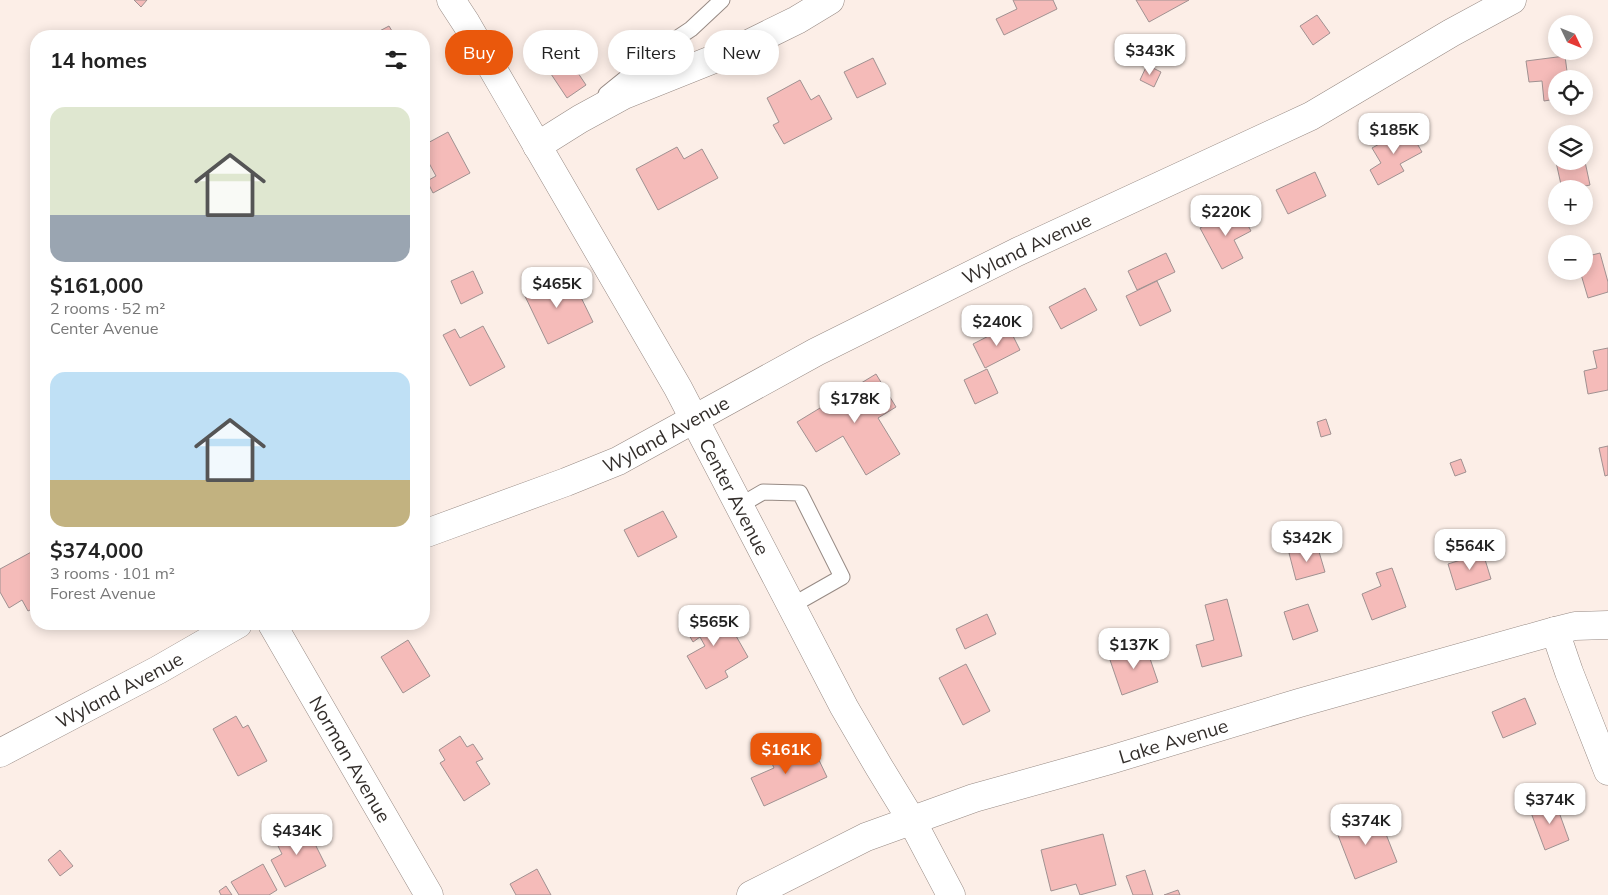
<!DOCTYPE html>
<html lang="en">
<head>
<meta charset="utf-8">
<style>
  :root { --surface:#fff; --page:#f2f2f2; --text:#222; --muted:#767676; --accent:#ea580c }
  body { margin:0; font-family:Mulish,sans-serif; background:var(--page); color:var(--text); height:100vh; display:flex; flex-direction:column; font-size:19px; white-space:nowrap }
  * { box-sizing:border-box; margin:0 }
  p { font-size:16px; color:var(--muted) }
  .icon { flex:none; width:28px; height:28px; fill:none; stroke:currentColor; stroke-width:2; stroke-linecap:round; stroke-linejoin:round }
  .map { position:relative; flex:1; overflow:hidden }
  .details { position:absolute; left:30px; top:30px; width:400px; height:600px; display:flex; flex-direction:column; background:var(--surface); border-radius:20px; box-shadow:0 2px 12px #0003 }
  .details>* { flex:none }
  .guide { position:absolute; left:445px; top:30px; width:475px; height:45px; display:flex; gap:10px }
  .needle { width:32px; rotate:133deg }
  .tools { position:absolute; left:1548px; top:15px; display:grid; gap:10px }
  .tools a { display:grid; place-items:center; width:45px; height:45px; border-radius:50%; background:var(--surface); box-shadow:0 2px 12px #0003; font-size:25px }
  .price { position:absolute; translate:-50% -42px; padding:0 11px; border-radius:10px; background:#fff; color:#222; font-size:16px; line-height:32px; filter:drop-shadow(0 1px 2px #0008) }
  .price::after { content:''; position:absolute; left:50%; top:30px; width:15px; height:11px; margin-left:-8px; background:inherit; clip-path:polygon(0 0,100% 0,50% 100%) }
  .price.on { background:var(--accent); color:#fff }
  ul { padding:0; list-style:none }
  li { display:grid; align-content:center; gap:10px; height:265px; padding:0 20px }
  li span { display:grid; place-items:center; height:155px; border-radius:15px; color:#555 }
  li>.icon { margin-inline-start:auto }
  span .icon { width:90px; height:90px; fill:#fffc; stroke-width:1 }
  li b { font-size:21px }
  h2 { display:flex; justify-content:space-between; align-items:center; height:60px; padding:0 20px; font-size:21px }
  .chip { padding:0 18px; border-radius:22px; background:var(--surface); box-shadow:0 2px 12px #0003; font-size:18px; line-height:45px }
  .chip.on { background:var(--accent); color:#fff }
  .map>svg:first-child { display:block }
  .building { fill:#f5bbb9; stroke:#a09191 }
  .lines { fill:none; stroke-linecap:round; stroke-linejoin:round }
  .service-casing { stroke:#978a84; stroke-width:17 }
  .minor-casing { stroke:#978a84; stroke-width:29 }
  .service { stroke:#fff; stroke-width:15 }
  .minor { stroke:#fff; stroke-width:28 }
  .labels { text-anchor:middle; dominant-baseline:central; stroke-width:4.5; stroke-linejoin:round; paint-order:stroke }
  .street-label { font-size:19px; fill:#332e2b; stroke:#fceee7 }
</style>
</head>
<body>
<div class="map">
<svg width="1608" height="895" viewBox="0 0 1608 895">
  <rect width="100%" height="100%" fill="#fceee7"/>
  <!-- building -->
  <g class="building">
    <polygon points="134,0 147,0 141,7"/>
    <polygon points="1013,0 1053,0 1057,9 1004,35 996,19 1017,9"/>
    <polygon points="1136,0 1189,0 1149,22"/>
    <polygon points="1317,15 1330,33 1313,45 1300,26"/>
    <polygon points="389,26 395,36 370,36"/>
    <polygon points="1565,56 1568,79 1556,79 1556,99 1544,101 1542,81 1529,82 1526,61"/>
    <polygon points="873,58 886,84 857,98 844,72"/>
    <polygon points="570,61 586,85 567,98 551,74"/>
    <polygon points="1147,65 1161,72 1154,87 1140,80"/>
    <polygon points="800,80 811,100 819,95 832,119 784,144 773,125 779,122 767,98"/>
    <polygon points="1408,128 1422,152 1400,164 1404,171 1378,185 1370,170 1381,163 1372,148"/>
    <polygon points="448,132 470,173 433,193 427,181 436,176 424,154 424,145"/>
    <polygon points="677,147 684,159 702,149 718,178 658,210 636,169"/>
    <polygon points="1556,152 1556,161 1584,161 1584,157 1590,185 1572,189 1562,189 1554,153"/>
    <polygon points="1315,172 1326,196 1288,214 1276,190"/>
    <polygon points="1238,207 1251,231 1234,240 1243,258 1222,269 1200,228"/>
    <polygon points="1166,253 1175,272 1137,290 1128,271"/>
    <polygon points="1600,253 1608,282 1608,292 1588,298 1580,271 1584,271 1584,257"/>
    <polygon points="473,271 483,293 461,304 451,281"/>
    <polygon points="556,276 562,288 574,283 593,322 548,344 523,292"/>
    <polygon points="1157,281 1171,311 1140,326 1126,296"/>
    <polygon points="1085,288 1097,310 1061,329 1049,307"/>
    <polygon points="483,326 505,367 470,386 443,335 455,329 460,338"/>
    <polygon points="1008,326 1020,350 985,368 973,344"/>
    <polygon points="1608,348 1608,390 1588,394 1584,371 1597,368 1593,351"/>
    <polygon points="987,369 998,393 975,404 964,380"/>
    <polygon points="876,374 896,407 878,418 900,454 866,475 843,436 816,452 797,422"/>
    <polygon points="1326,419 1331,434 1321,437 1317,422"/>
    <polygon points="1608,446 1608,475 1605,476 1599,448"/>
    <polygon points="1461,459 1466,472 1455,476 1450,463"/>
    <polygon points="663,511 677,537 638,557 624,530"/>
    <polygon points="1317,545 1325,572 1296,580 1289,553"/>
    <polygon points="35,550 36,607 28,611 22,600 9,608 0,592 0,569"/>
    <polygon points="1483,553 1491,579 1456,590 1448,564"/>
    <polygon points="1392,568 1406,607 1372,620 1362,594 1381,586 1376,573"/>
    <polygon points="1227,599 1242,656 1202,667 1196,645 1214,640 1205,605"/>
    <polygon points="1308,604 1318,631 1293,640 1284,612"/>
    <polygon points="719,606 748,657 725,671 728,677 706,689 687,656 705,646 700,637 693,642 684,626"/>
    <polygon points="987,614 996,634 965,649 956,629"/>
    <polygon points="408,640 430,676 403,693 381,657"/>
    <polygon points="1145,644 1158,682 1122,695 1109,657"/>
    <polygon points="966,664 990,711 963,725 939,678"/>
    <polygon points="1525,698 1536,724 1503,738 1492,712"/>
    <polygon points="236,716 243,728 248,725 267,761 238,776 213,729"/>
    <polygon points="460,736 467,747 473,744 483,759 476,762 490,784 464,801 440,763 445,760 439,750"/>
    <polygon points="784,742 793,760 801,756 805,762 817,756 827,777 764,806 751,778 774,768 766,750"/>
    <polygon points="1555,801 1569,840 1545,850 1530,810"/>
    <polygon points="1378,814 1397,862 1355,879 1336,830"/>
    <polygon points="298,822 302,831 307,828 326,866 285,887 271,860 282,854 278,846 288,841 283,830"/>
    <polygon points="1103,834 1116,885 1080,895 1076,884 1051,891 1041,850"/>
    <polygon points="60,850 73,866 60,876 48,860"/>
    <polygon points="263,864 277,890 269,895 239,895 231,882"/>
    <polygon points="537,869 551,895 516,895 510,884"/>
    <polygon points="1145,870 1153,895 1133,895 1126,876"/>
    <polygon points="226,886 232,895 221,895 219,891"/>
    <polygon points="1178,890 1180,895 1164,895"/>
  </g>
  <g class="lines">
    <defs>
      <g id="service">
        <polyline points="606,94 664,47 691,29 722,0"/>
        <polyline points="739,506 763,492 800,493 842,577 791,606"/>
      </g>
      <g id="minor">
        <path id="s1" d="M451,0L466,23L678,388L844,707L879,767L912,821L951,895"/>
        <polyline points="537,146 580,119 624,95 734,51 797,20 830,0"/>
        <path id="s2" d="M424,534L566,482L618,461L816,352L1017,252L1311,116L1451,33L1512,0"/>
        <path id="s3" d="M272,624L429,895"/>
        <polyline points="1555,631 1569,672 1608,771"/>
        <path id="s4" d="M0,753L158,670L238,624"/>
        <path id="s5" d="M751,895L866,837L974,798L1110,760L1299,703L1555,631L1575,626L1608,625"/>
      </g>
    </defs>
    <!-- service casing -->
    <use href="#service" class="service-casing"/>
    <!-- minor casing -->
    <use href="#minor" class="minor-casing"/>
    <!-- service -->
    <use href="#service" class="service"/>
    <!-- minor -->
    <use href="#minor" class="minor"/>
  </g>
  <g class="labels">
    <!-- street labels -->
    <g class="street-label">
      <text stroke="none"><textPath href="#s2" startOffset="668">Wyland Avenue</textPath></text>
      <text stroke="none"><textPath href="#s2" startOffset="262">Wyland Avenue</textPath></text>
      <text stroke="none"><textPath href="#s1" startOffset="572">Center Avenue</textPath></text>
      <text stroke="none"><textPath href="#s4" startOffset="135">Wyland Avenue</textPath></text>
      <text stroke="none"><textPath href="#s5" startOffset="451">Lake Avenue</textPath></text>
      <text stroke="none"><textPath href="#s3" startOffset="156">Norman Avenue</textPath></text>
    </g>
  </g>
</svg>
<div class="tools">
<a><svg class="needle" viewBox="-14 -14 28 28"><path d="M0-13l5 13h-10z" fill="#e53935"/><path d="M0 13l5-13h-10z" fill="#767676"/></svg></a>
<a><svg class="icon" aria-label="locate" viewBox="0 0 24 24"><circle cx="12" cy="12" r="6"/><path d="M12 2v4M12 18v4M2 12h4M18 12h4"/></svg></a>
<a><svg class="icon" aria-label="layers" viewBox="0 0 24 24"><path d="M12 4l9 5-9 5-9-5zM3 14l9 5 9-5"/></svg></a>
<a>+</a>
<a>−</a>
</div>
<b class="price" style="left:1150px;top:76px">$343K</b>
<b class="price" style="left:1394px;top:155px">$185K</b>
<b class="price" style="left:1226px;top:237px">$220K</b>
<b class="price" style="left:557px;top:309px">$465K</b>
<b class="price" style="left:997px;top:347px">$240K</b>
<b class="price" style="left:855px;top:424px">$178K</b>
<b class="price" style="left:1307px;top:563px">$342K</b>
<b class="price" style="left:1470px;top:571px">$564K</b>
<b class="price" style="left:714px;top:647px">$565K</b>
<b class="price" style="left:1134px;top:670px">$137K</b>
<b class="price on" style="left:786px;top:775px">$161K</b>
<b class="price" style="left:1550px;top:825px">$374K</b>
<b class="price" style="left:1366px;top:846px">$374K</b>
<b class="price" style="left:297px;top:856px">$434K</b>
<div class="guide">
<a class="chip on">Buy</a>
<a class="chip">Rent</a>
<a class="chip">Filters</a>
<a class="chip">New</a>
</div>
<section class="details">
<h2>14 homes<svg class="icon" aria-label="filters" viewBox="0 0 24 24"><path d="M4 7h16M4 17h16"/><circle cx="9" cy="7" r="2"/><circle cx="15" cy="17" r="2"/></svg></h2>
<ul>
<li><span style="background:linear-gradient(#dfe7d0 70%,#9aa5b1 0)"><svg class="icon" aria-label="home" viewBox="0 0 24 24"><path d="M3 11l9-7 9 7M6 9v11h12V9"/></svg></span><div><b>$161,000</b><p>2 rooms · 52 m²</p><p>Center Avenue</p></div></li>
<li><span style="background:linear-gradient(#bfe0f5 70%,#c2b280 0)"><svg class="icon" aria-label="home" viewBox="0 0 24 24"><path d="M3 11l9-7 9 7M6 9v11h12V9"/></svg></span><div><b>$374,000</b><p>3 rooms · 101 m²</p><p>Forest Avenue</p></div></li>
</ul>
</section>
</div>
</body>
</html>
